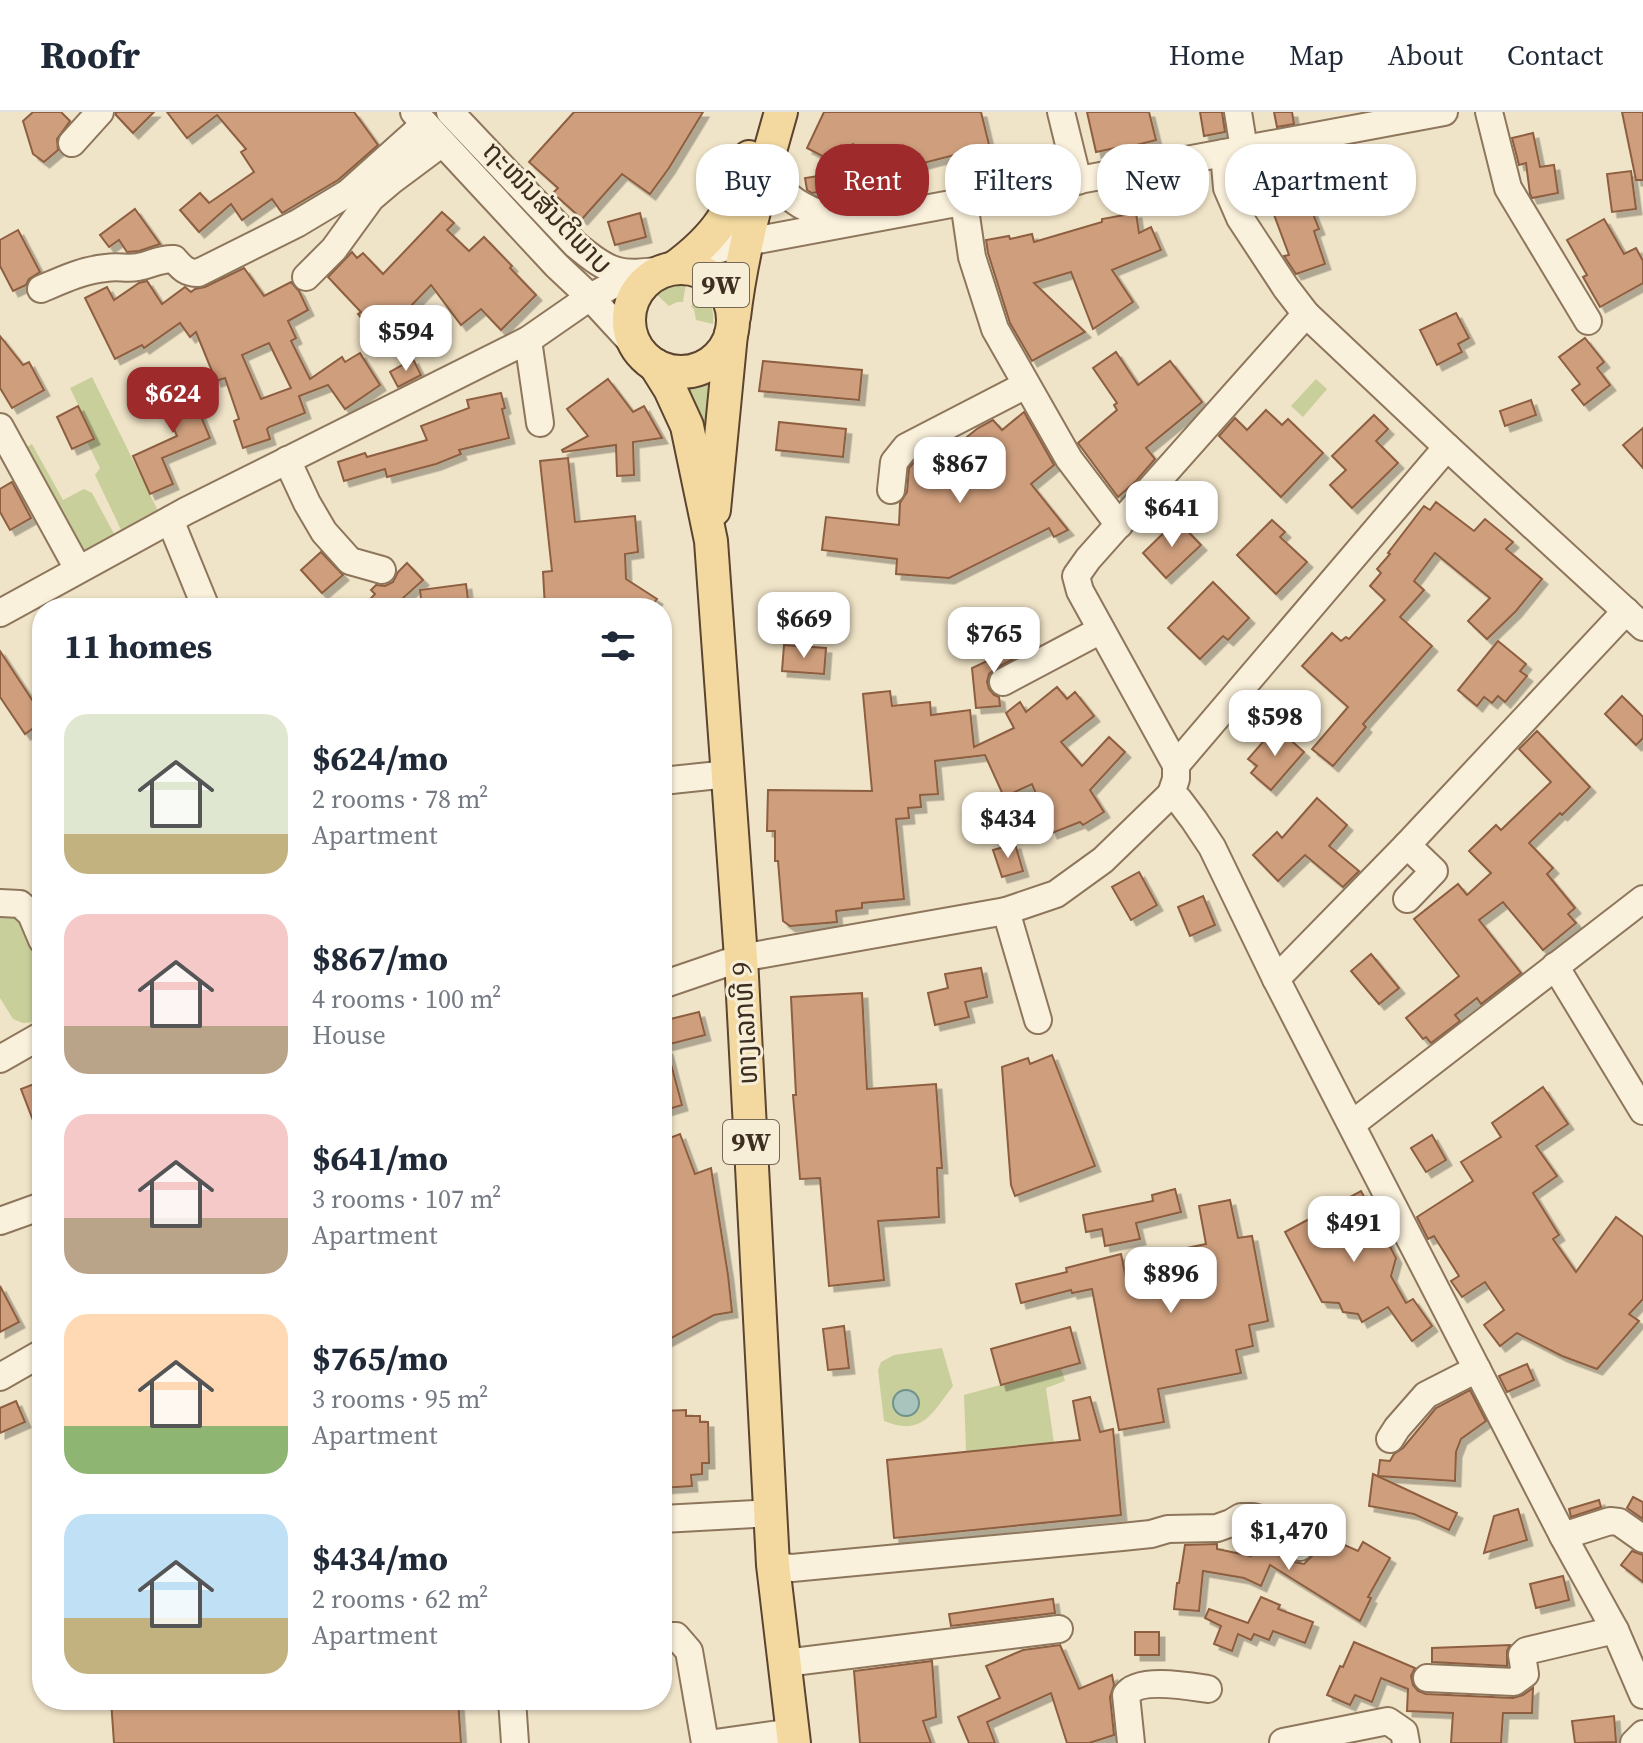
<!DOCTYPE html>
<html lang="en">
<head>
<meta charset="utf-8">
<style>
  :root { --surface:#fff; --page:#f2f2f3; --text:#1f2937; --muted:#747a83; --line:#e0e1e3; --accent:#9e2a2b }
  body { margin:0; font-family:"Source Serif 4","Noto Sans Lao",serif; background:var(--page); color:var(--text); height:100vh; display:flex; flex-direction:column; font-size:30px; white-space:nowrap }
  * { box-sizing:border-box; margin:0 }
  p { font-size:26px; color:var(--muted) }
  .icon { flex:none; width:44px; height:44px; fill:none; stroke:currentColor; stroke-width:2; stroke-linecap:round; stroke-linejoin:round }
  .map { position:relative; flex:1; overflow:hidden }
  .panel { position:absolute; left:32px; top:486px; width:640px; height:1112px; display:flex; flex-direction:column; background:var(--surface); border-radius:32px; box-shadow:0 2px 6px #0004 }
  .panel>* { flex:none }
  .top-card { position:absolute; left:696px; top:32px; width:760px; height:72px; display:flex; gap:16px }
  .price { position:absolute; translate:-50% -68px; padding:0 18px; border-radius:16px; background:#fff; color:#222; font-size:26px; line-height:52px; filter:drop-shadow(0 2px 4px #0008) }
  .price::after { content:''; position:absolute; left:50%; top:48px; width:24px; height:18px; margin-left:-12px; background:inherit; clip-path:polygon(0 0,100% 0,50% 100%) }
  .price.current { background:var(--accent); color:#fff }
  ul { padding:0; list-style:none }
  li { display:flex; align-items:center; gap:24px; height:200px; padding:0 32px }
  li span { display:grid; place-items:center; flex:none; width:224px; height:160px; border-radius:24px; color:#555 }
  li>.icon { margin-inline-start:auto }
  span .icon { width:96px; height:96px; fill:#fffc; stroke-width:1 }
  li b { font-size:34px }
  h2 { display:flex; justify-content:space-between; align-items:center; height:96px; padding:0 32px; font-size:34px }
  .tag { padding:0 28px; border-radius:32px; background:var(--surface); box-shadow:0 2px 6px #0004; font-size:28px; line-height:72px }
  .tag.current { background:var(--accent); color:#fff }
  header { display:flex; align-items:center; gap:48px; box-sizing:border-box; height:112px; padding:0 40px; background:var(--surface); border-bottom:2px solid var(--line) }
  header strong { font-size:38px }
  nav { display:flex; gap:44px; margin-inline-start:auto; font-size:28px }
  .map>svg:first-child { display:block }
  .green { fill:#c9cf9b; fill-rule:evenodd }
  .water { fill:#a9c4bc; stroke:#6f938a; stroke-width:2 }
  .building { fill:#cf9f7d; stroke:#8d5f41; stroke-width:2; fill-rule:evenodd; filter:url(#shadow) }
  .lines { fill:none; stroke-linecap:round; stroke-linejoin:round }
  .minor-casing { stroke:#8d765c; stroke-width:30 }
  .major-casing { stroke:#5b4430; stroke-width:36 }
  .minor { stroke:#faf1dc; stroke-width:26 }
  .major { stroke:#f3d9a0; stroke-width:32 }
  .labels { text-anchor:middle; dominant-baseline:central; stroke-width:6; stroke-linejoin:round; paint-order:stroke }
  .shield { fill:#f7eed8; stroke:#756857; stroke-width:2 }
  .shield-label { font-size:26px; font-weight:bold; fill:#3d2e20 }
  .street-label { font-size:28px; fill:#3d2e20; stroke:#f7eed8 }
</style>
</head>
<body>
<header>
<strong>Roofr</strong>
<nav><a>Home</a><a>Map</a><a>About</a><a>Contact</a></nav>
</header>
<div class="map">
<svg width="1643" height="1631" viewBox="0 0 1643 1631">
  <defs>
    <filter id="shadow"><feDropShadow dx="5.5" dy="5.5" stdDeviation="0" flood-color="#0004"/></filter>
  </defs>
  <rect width="100%" height="100%" fill="#f0e4c8"/>
  <!-- green -->
  <g class="green">
    <polygon points="675,171 686,171 683,190 677,190 669,194 656,182 665,175"/>
    <path d="M705,181C712,192 714,200 713,212L696,208L694,198L691,194Z"/>
    <path d="M713,257L710,350L678,266C691,267 703,265 713,257Z"/>
    <polygon points="92,265 162,407 125,426 95,363 100,356 87,330 94,326 70,276"/>
    <polygon points="1316,267 1327,277 1303,305 1291,294"/>
    <polygon points="32,332 63,388 84,377 92,381 118,429 80,449 21,338"/>
    <polygon points="13,802 28,813 42,850 42,906 34,910 23,911 13,907 0,886 0,803"/>
    <path d="M942,1236L953,1274C932,1301 923,1325 884,1309L878,1258L881,1250L894,1243ZM907,1278L919,1289C918,1299 912,1305 902,1303L894,1287L899,1281Z"/>
    <polygon points="1061,1256 1065,1269 1046,1276 1054,1331 966,1340 964,1283"/>
  </g>
  <!-- water -->
  <circle class="water" cx="906" cy="1291" r="13"/>
  <!-- building -->
  <g class="building">
    <polygon points="33,0 61,0 70,9 57,27 58,38 44,50 33,42 23,9"/>
    <polygon points="116,0 154,0 133,21 116,3"/>
    <polygon points="167,0 354,0 378,33 338,68 282,101 272,87 242,108 231,92 199,120 180,98 200,81 209,91 254,60 241,40 246,37 217,3 187,26"/>
    <polygon points="574,0 703,0 669,56 650,82 622,62 582,107 553,81 558,76 529,50"/>
    <polygon points="824,0 981,0 993,49 974,54 970,39 900,57 901,63 863,71 853,32 828,47 807,36"/>
    <polygon points="1087,0 1149,0 1156,28 1125,36 1125,34 1096,40"/>
    <polygon points="1200,0 1222,0 1225,20 1204,24"/>
    <polygon points="1274,0 1292,0 1294,12 1277,15"/>
    <polygon points="1622,0 1643,0 1643,68 1636,68"/>
    <polygon points="1533,21 1540,55 1554,53 1558,81 1532,86 1530,82 1526,51 1519,53 1512,26"/>
    <polygon points="1631,59 1636,97 1612,100 1607,62"/>
    <polygon points="832,62 834,77 812,81 807,78 805,66"/>
    <polygon points="1307,87 1319,117 1314,119 1325,152 1296,162 1284,144 1289,143 1273,100"/>
    <polygon points="135,97 160,132 139,139 127,140 119,128 109,135 100,123"/>
    <polygon points="442,100 454,111 447,118 469,139 484,125 512,154 510,156 536,183 501,218 481,197 461,213 431,173 408,197 376,224 358,202 361,200 328,165 352,140 357,146 363,141 383,162"/>
    <polygon points="640,101 646,125 615,133 608,110"/>
    <polygon points="1136,101 1139,121 1151,115 1161,138 1112,158 1133,190 1093,217 1071,160 1034,171 1085,220 1032,249 1010,211 988,141 986,128 1009,124 1010,127 1032,122 1034,130 1102,110 1102,107"/>
    <polygon points="1604,107 1624,142 1636,136 1643,149 1643,171 1600,195 1583,165 1587,163 1567,128"/>
    <polygon points="18,118 40,160 29,167 26,173 13,179 0,154 0,128"/>
    <path d="M244,156L264,184L291,170L299,179L308,198L288,209L296,226L291,229L310,267L342,245L345,250L360,241L380,273L345,297L328,273L299,284L305,301L269,315L267,317L270,327L243,336L234,309L239,307L225,266L216,269L196,220L190,225L180,211L144,236L142,233L115,247L85,186L107,175L114,188L139,171L147,169L162,192L185,175L191,180L195,177L205,175ZM269,231L291,276L261,287L242,243Z"/>
    <polygon points="1456,201 1469,226 1458,232 1462,240 1437,253 1420,218"/>
    <polygon points="0,224 23,253 29,250 44,278 12,296 0,276"/>
    <polygon points="1585,226 1604,250 1597,256 1610,273 1584,293 1572,278 1580,272 1559,245"/>
    <polygon points="1116,240 1138,273 1170,249 1202,290 1146,336 1155,347 1136,369 1118,385 1078,331 1117,298 1114,293 1117,291 1093,256"/>
    <polygon points="413,247 421,263 398,275 390,260"/>
    <polygon points="763,249 862,258 859,288 759,279"/>
    <polygon points="185,266 210,326 162,346 173,372 150,382 133,344 177,324 157,277"/>
    <polygon points="608,267 633,300 644,294 662,326 633,330 634,363 617,364 616,333 563,340 562,338 588,324 567,297"/>
    <polygon points="501,281 505,296 502,297 509,326 459,338 461,342 436,352 387,365 385,357 344,369 338,350 365,341 367,345 427,328 421,314 469,296 467,288"/>
    <polygon points="1531,288 1536,303 1505,314 1500,299"/>
    <polygon points="78,294 94,327 72,337 57,305"/>
    <polygon points="1266,298 1282,313 1288,307 1323,341 1281,385 1219,324 1235,306 1247,318"/>
    <polygon points="1024,300 1054,353 1031,372 1068,418 1054,425 1049,416 949,466 896,462 897,447 822,438 826,405 899,413 900,391 907,380 909,356 916,348 948,331 952,337 978,316 993,308 1002,318"/>
    <polygon points="1374,303 1388,317 1376,329 1398,351 1352,396 1330,373 1346,358 1332,344"/>
    <polygon points="779,310 846,317 843,345 776,338"/>
    <polygon points="1643,316 1643,356 1623,333"/>
    <polygon points="568,346 575,410 635,404 638,440 625,442 626,467 657,487 650,496 545,496 543,460 552,459 540,349"/>
    <polygon points="12,370 31,406 10,418 0,400 0,377"/>
    <polygon points="1436,390 1474,419 1485,407 1513,430 1506,437 1542,467 1516,499 1487,527 1468,509 1490,486 1435,441 1414,469 1424,478 1400,505 1432,534 1363,612 1366,615 1333,654 1312,637 1348,595 1302,554 1332,521 1341,529 1346,525 1349,527 1385,488 1370,474 1381,461 1377,457 1390,442 1388,441 1424,394 1430,398"/>
    <polygon points="1177,408 1201,433 1166,466 1143,441"/>
    <polygon points="1272,408 1285,420 1280,425 1307,450 1276,482 1237,443"/>
    <polygon points="321,440 343,463 322,481 301,458"/>
    <polygon points="407,451 423,468 392,496 362,496 375,482 371,478 376,473 385,474 393,470 398,460"/>
    <polygon points="1213,470 1249,506 1228,528 1223,524 1200,547 1168,516"/>
    <polygon points="466,472 469,496 422,496 420,478"/>
    <polygon points="1034,527 1038,534 996,556 989,562 987,570 989,577 994,583 999,585 1000,594 976,596 972,556"/>
    <polygon points="1498,529 1526,552 1520,559 1527,564 1505,590 1498,584 1492,591 1484,585 1477,594 1458,578"/>
    <polygon points="784,533 826,536 824,562 782,559"/>
    <polygon points="0,539 42,603 42,610 25,622 0,585"/>
    <polygon points="1057,575 1067,587 1075,580 1094,604 1061,630 1082,654 1109,625 1125,640 1090,678 1104,700 1083,713 1080,710 1052,721 1032,672 1004,685 985,643 935,649 938,682 920,683 921,695 908,696 909,706 896,707 904,787 862,791 862,796 836,799 837,810 790,814 783,809 778,749 775,749 775,719 767,719 768,678 872,679 863,582 890,579 892,594 930,590 931,603 970,598 974,635 1014,616 1006,601 1020,590 1026,600"/>
    <polygon points="1622,584 1643,605 1643,626 1636,633 1605,602"/>
    <polygon points="1276,615 1304,640 1271,678 1251,661 1257,654 1248,647"/>
    <polygon points="1537,619 1590,675 1562,703 1560,701 1529,731 1553,756 1547,762 1575,796 1568,802 1576,811 1543,838 1503,790 1479,808 1521,861 1481,892 1477,886 1455,903 1460,909 1431,931 1426,925 1423,927 1406,906 1459,864 1414,807 1458,772 1467,783 1491,761 1469,739 1496,713 1501,718 1551,670 1519,637"/>
    <polygon points="1317,686 1347,713 1329,734 1359,759 1343,775 1305,743 1278,769 1253,743 1277,720 1282,726"/>
    <polygon points="1015,732 1023,759 1002,765 993,738"/>
    <polygon points="1139,760 1157,793 1131,808 1112,775"/>
    <polygon points="1203,784 1215,813 1190,824 1178,795"/>
    <polygon points="1371,842 1399,876 1379,892 1351,859"/>
    <polygon points="981,856 987,885 965,890 969,905 935,913 928,881 948,876 945,862"/>
    <polygon points="862,881 867,977 936,972 942,1056 937,1056 939,1105 878,1109 884,1168 829,1174 820,1066 800,1067 793,983 796,983 791,885"/>
    <polygon points="699,900 705,923 662,934 662,909"/>
    <polygon points="667,937 682,993 662,999 662,938"/>
    <polygon points="1052,943 1095,1054 1015,1084 1011,1073 1002,955 1028,946 1030,952"/>
    <polygon points="42,969 42,1029 41,1029 21,977"/>
    <polygon points="1543,975 1568,1012 1536,1034 1557,1064 1533,1081 1559,1123 1553,1127 1576,1160 1616,1105 1643,1125 1643,1187 1629,1202 1639,1209 1597,1257 1562,1244 1517,1221 1500,1234 1484,1213 1504,1198 1485,1170 1462,1185 1451,1169 1459,1164 1434,1124 1428,1127 1417,1105 1473,1069 1461,1050 1501,1025 1492,1011"/>
    <polygon points="680,1022 695,1062 711,1056 728,1163 732,1200 714,1203 662,1231 662,1029"/>
    <polygon points="1432,1023 1446,1048 1426,1060 1411,1036"/>
    <polygon points="1175,1077 1181,1100 1136,1111 1140,1127 1105,1134 1102,1117 1086,1120 1083,1103 1153,1089 1152,1083"/>
    <polygon points="1361,1079 1396,1146 1391,1164 1406,1191 1413,1187 1432,1214 1412,1229 1388,1195 1362,1210 1358,1202 1343,1200 1339,1191 1322,1190 1285,1120"/>
    <polygon points="1230,1088 1238,1126 1252,1124 1268,1209 1249,1213 1253,1234 1236,1238 1241,1261 1158,1277 1164,1310 1119,1318 1092,1177 1072,1181 1071,1178 1021,1191 1016,1172 1067,1160 1066,1156 1121,1142 1127,1171 1131,1170 1133,1180 1164,1174 1158,1142 1206,1132 1199,1094"/>
    <polygon points="0,1174 19,1210 0,1220"/>
    <polygon points="844,1214 849,1256 828,1258 823,1217"/>
    <polygon points="1070,1215 1080,1251 1001,1273 991,1237"/>
    <polygon points="1527,1252 1534,1268 1507,1280 1499,1264"/>
    <polygon points="1470,1278 1486,1309 1461,1327 1456,1340 1455,1369 1378,1364 1380,1348 1390,1349 1394,1342 1403,1336 1436,1296"/>
    <polygon points="1090,1285 1100,1320 1113,1317 1121,1403 894,1426 887,1348 1080,1328 1073,1289"/>
    <polygon points="16,1289 25,1310 0,1321 0,1296"/>
    <polygon points="686,1298 686,1304 700,1304 700,1310 708,1310 709,1351 702,1351 702,1362 691,1363 692,1374 662,1376 662,1299"/>
    <polygon points="1373,1362 1457,1401 1449,1418 1414,1402 1369,1394"/>
    <polygon points="1633,1385 1643,1390 1643,1407 1627,1396"/>
    <polygon points="1599,1388 1601,1395 1571,1405 1569,1397"/>
    <polygon points="1518,1397 1527,1428 1484,1441 1494,1404"/>
    <polygon points="1317,1421 1358,1439 1363,1430 1390,1446 1368,1485 1371,1486 1360,1509 1270,1453 1261,1474 1244,1466 1203,1459 1199,1499 1174,1497 1177,1471 1179,1471 1185,1433 1217,1432 1217,1437 1251,1444 1252,1442 1239,1435 1244,1427 1294,1450 1304,1452 1314,1442 1316,1434 1314,1428"/>
    <polygon points="1632,1439 1643,1443 1643,1470 1621,1453"/>
    <polygon points="1563,1464 1569,1488 1536,1496 1530,1472"/>
    <polygon points="1261,1485 1280,1493 1278,1497 1313,1510 1305,1531 1273,1519 1269,1528 1254,1522 1251,1528 1238,1522 1232,1539 1214,1532 1221,1514 1205,1506 1209,1497 1248,1511"/>
    <polygon points="1053,1487 1055,1501 951,1514 949,1502"/>
    <rect x="1135" y="1520" width="24" height="23"/>
    <polygon points="1354,1530 1415,1556 1411,1564 1413,1573 1418,1579 1426,1582 1513,1586 1523,1583 1533,1576 1532,1601 1503,1601 1501,1631 1451,1631 1453,1601 1407,1599 1408,1577 1381,1566 1372,1590 1355,1583 1350,1593 1327,1583 1340,1554 1343,1555"/>
    <polygon points="1060,1533 1079,1577 1112,1563 1114,1573 1110,1585 1114,1623 1089,1631 1067,1631 1051,1581 987,1610 995,1631 969,1631 958,1605 1000,1586 986,1554 1023,1538"/>
    <polygon points="1510,1533 1507,1539 1507,1554 1432,1550 1432,1536"/>
    <polygon points="932,1549 936,1605 923,1609 931,1631 860,1631 854,1559"/>
    <polygon points="111,1588 458,1588 461,1631 114,1631"/>
    <polygon points="1614,1604 1616,1630 1575,1631 1572,1609"/>
  </g>
  <g class="lines">
    <defs>
      <g id="minor">
        <polyline points="414,0 556,153 590,185 636,235"/>
        <path d="M450,0L576,133C611,162 619,164 664,158"/>
        <polyline points="1061,0 1078,69"/>
        <polyline points="1238,0 1244,37"/>
        <polyline points="1489,0 1508,76 1588,209"/>
        <polyline points="72,31 100,0"/>
        <path d="M771,36C771,43 771,50 772,56C779,90 817,102 846,110"/>
        <polyline points="1224,41 1227,76 1240,106 1286,176 1306,202 1447,335 1643,515"/>
        <polyline points="964,90 972,145 995,217 1069,347 1119,413"/>
        <polyline points="689,145 747,130 1444,0"/>
        <polyline points="306,165 334,137 371,86 391,69 442,31"/>
        <path d="M41,177C62,168 83,158 106,156C117,154 127,157 138,155C150,153 161,146 174,147C182,156 186,161 198,161L298,111L348,81L425,12"/>
        <polyline points="1306,202 1088,447 1076,464 1080,479 1176,653 1176,667 1171,682 1179,688 1194,708 1212,735 1276,867 1563,1424 1615,1518 1643,1583"/>
        <polyline points="528,228 540,311"/>
        <polyline points="0,315 78,457"/>
        <polyline points="287,348 307,391 324,420 350,449 382,458"/>
        <polyline points="891,378 894,350 906,335 1026,273"/>
        <polyline points="170,408 206,496"/>
        <polyline points="0,501 186,399 528,228 590,185 634,162"/>
        <polyline points="1003,570 1101,518"/>
        <polyline points="1176,653 1447,335"/>
        <polyline points="662,669 728,662"/>
        <polyline points="1407,787 1434,759 1407,733"/>
        <polyline points="0,791 20,792 31,802 42,828"/>
        <polyline points="1006,799 1038,908"/>
        <polyline points="1555,854 1643,999"/>
        <polyline points="1276,867 1407,733 1626,499"/>
        <polyline points="662,873 741,846 1006,799 1056,782 1103,748 1171,682"/>
        <polyline points="0,947 42,923"/>
        <polyline points="1352,1012 1643,787"/>
        <polyline points="0,1109 42,1094"/>
        <polyline points="0,1265 42,1241"/>
        <polyline points="1390,1327 1397,1316 1426,1283 1477,1257"/>
        <polyline points="662,1407 772,1401"/>
        <polyline points="1563,1424 1610,1409 1619,1410 1643,1427"/>
        <polyline points="773,1453 792,1456 1122,1425 1151,1422 1168,1417 1217,1416 1231,1411 1241,1405 1253,1405 1272,1410 1292,1424 1300,1435"/>
        <polyline points="662,1524 676,1524 689,1539 705,1631"/>
        <polyline points="785,1551 1059,1517"/>
        <polyline points="1427,1566 1514,1570 1525,1562 1522,1543 1526,1539 1615,1518"/>
        <polyline points="512,1588 515,1631"/>
        <polyline points="715,1631 793,1620"/>
        <path d="M1131,1631L1126,1583C1138,1565 1188,1574 1208,1577"/>
        <polyline points="1284,1631 1283,1630 1388,1609 1404,1620 1406,1631"/>
        <polyline points="1634,1631 1643,1622"/>
      </g>
      <g id="major">
        <circle cx="681" cy="208" r="52"/>
        <path d="M674,156C719,123 733,98 749,45"/>
        <path d="M734,205C742,136 762,67 781,0"/>
        <polyline points="655,253 670,277 687,314 711,429 741,846 773,1453 794,1631"/>
        <polyline points="714,398 731,222"/>
      </g>
    </defs>
    <!-- minor casing -->
    <use href="#minor" class="minor-casing"/>
    <!-- major casing -->
    <use href="#major" class="major-casing"/>
    <!-- minor -->
    <use href="#minor" class="minor"/>
    <!-- major -->
    <use href="#major" class="major"/>
  </g>
  <g class="labels">
    <!-- shield labels -->
    <g class="shield">
      <rect x="693" y="151" width="56" height="44" rx="6"/>
      <rect x="723" y="1008" width="56" height="44" rx="6"/>
    </g>
    <g class="shield-label">
      <text x="721" y="173">9W</text>
      <text x="751" y="1030">9W</text>
    </g>
    <!-- street labels -->
    <g class="street-label">
      <text transform="translate(548 95) rotate(46)">ຖະໜົນສັນຕິພາບ</text>
      <text transform="translate(744 911) rotate(-93)">ທາງເລກທີ 9</text>
    </g>
  </g>
</svg>
<b class="price" style="left:406px;top:261px">$594</b>
<b class="price current" style="left:173px;top:323px">$624</b>
<b class="price" style="left:960px;top:393px">$867</b>
<b class="price" style="left:1172px;top:437px">$641</b>
<b class="price" style="left:804px;top:548px">$669</b>
<b class="price" style="left:994px;top:563px">$765</b>
<b class="price" style="left:1275px;top:646px">$598</b>
<b class="price" style="left:1008px;top:748px">$434</b>
<b class="price" style="left:1354px;top:1152px">$491</b>
<b class="price" style="left:1171px;top:1203px">$896</b>
<b class="price" style="left:1289px;top:1460px">$1,470</b>
<div class="top-card">
<a class="tag">Buy</a>
<a class="tag current">Rent</a>
<a class="tag">Filters</a>
<a class="tag">New</a>
<a class="tag">Apartment</a>
</div>
<section class="panel">
<h2>11 homes<svg class="icon" aria-label="filters" viewBox="0 0 24 24"><path d="M4 7h16M4 17h16"/><circle cx="9" cy="7" r="2"/><circle cx="15" cy="17" r="2"/></svg></h2>
<ul>
<li><span style="background:linear-gradient(#dfe7d0 75%,#c2b280 0)"><svg class="icon" aria-label="home" viewBox="0 0 24 24"><path d="M3 11l9-7 9 7M6 9v11h12V9"/></svg></span><div><b>$624/mo</b><p>2 rooms · 78 m²</p><p>Apartment</p></div></li>
<li><span style="background:linear-gradient(#f6c9c9 70%,#b9a48a 0)"><svg class="icon" aria-label="home" viewBox="0 0 24 24"><path d="M3 11l9-7 9 7M6 9v11h12V9"/></svg></span><div><b>$867/mo</b><p>4 rooms · 100 m²</p><p>House</p></div></li>
<li><span style="background:linear-gradient(#f6c9c9 65%,#b9a48a 0)"><svg class="icon" aria-label="home" viewBox="0 0 24 24"><path d="M3 11l9-7 9 7M6 9v11h12V9"/></svg></span><div><b>$641/mo</b><p>3 rooms · 107 m²</p><p>Apartment</p></div></li>
<li><span style="background:linear-gradient(#ffd9b3 70%,#8fb573 0)"><svg class="icon" aria-label="home" viewBox="0 0 24 24"><path d="M3 11l9-7 9 7M6 9v11h12V9"/></svg></span><div><b>$765/mo</b><p>3 rooms · 95 m²</p><p>Apartment</p></div></li>
<li><span style="background:linear-gradient(#bfe0f5 65%,#c2b280 0)"><svg class="icon" aria-label="home" viewBox="0 0 24 24"><path d="M3 11l9-7 9 7M6 9v11h12V9"/></svg></span><div><b>$434/mo</b><p>2 rooms · 62 m²</p><p>Apartment</p></div></li>
</ul>
</section>
</div>
</body>
</html>
